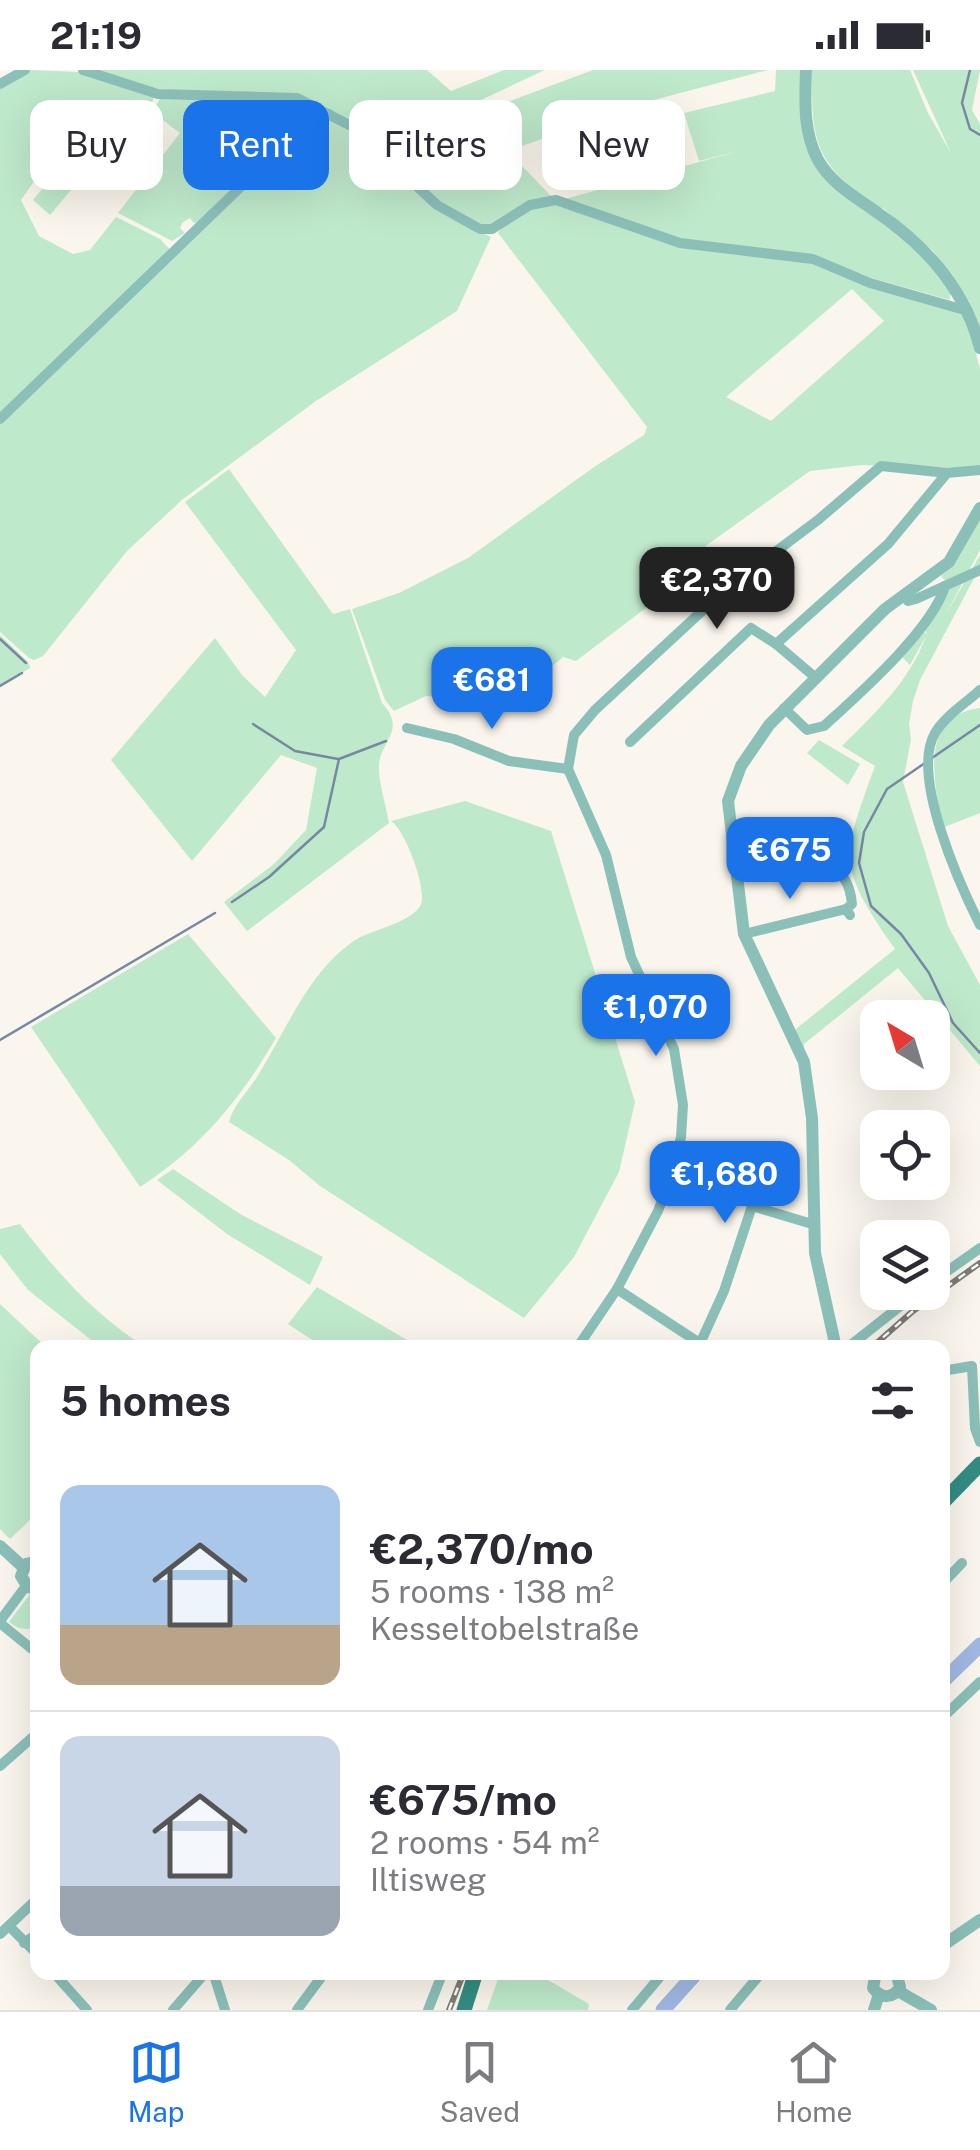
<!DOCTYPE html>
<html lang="en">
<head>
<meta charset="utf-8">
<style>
  :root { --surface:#fff; --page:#f7f7f7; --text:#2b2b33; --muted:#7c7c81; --line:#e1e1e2; --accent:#1a73e8 }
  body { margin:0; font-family:"Public Sans",sans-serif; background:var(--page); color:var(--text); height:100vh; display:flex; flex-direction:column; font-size:38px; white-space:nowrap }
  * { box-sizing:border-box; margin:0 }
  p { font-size:32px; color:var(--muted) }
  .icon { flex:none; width:55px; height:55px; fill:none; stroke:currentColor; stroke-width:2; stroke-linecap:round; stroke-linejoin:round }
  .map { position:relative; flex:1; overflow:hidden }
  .side { position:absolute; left:30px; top:1270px; width:920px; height:640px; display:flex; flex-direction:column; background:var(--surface); border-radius:20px; box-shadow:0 10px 40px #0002 }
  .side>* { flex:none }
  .banner { position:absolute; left:30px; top:30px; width:920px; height:90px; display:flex; gap:20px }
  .needle { width:65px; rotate:322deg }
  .tools { position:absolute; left:860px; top:930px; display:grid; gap:20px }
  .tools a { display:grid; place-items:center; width:90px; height:90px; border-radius:20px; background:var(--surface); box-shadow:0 10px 40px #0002; font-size:50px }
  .price { position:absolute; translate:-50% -85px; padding:0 22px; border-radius:20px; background:var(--accent); color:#fff; font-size:32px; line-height:65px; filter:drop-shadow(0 2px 5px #0008) }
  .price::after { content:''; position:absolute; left:50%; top:60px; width:30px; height:22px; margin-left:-15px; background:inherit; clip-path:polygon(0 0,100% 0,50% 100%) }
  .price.on { background:#222; color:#fff }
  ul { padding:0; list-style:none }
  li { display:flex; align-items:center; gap:30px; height:250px; padding:0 30px }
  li+li { border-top:2px solid var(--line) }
  li span { display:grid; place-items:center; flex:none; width:280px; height:200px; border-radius:20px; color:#555 }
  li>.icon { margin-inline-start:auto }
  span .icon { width:120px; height:120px; fill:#fffc; stroke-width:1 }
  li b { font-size:42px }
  h2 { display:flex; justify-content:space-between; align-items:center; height:120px; padding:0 30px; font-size:42px }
  .chip { padding:0 35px; border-radius:20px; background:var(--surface); box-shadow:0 10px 40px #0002; font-size:35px; line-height:90px }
  .chip.on { background:var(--accent); color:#fff }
  .status { display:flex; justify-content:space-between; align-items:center; height:70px; padding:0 50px; background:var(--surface); direction:ltr }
  .status svg { height:28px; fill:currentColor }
  .tab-bar { display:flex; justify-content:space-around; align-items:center; height:140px; border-top:2px solid var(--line); background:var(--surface); font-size:28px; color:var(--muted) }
  .tab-bar a { display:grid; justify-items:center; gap:5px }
  .tab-bar .on { color:var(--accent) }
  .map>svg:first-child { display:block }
  .green { fill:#bfe9cb; fill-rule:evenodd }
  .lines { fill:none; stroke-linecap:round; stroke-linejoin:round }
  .stream { stroke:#7788a4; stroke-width:2.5 }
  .river { stroke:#a0b9e3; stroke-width:15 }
  .minor { stroke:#8bc0b9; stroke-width:10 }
  .tertiary { stroke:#8bc0b9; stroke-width:12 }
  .primary { stroke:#338d83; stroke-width:15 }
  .rail-casing { stroke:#7e7c76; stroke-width:6 }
  .rail { stroke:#fff; stroke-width:2.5; stroke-dasharray:8; stroke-linecap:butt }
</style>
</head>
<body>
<div class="status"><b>21:19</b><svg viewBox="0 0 49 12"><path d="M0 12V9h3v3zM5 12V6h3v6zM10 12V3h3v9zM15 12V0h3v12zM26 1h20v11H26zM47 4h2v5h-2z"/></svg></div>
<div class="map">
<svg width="980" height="1940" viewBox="0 0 980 1940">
  <rect width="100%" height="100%" fill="#faf6ed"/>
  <!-- green -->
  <g class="green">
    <polygon points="32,0 79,2 155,25 148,42 129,38 104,51 83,41 21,130 39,166 73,184 90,180 116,147 160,169 171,181 0,345 0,17"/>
    <polygon points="93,0 427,0 451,21 504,0 545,0 466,37 475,48 507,32 593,0 768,0 646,32 511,80 495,64 496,69 552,127 486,156 461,148 316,33 163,20"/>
    <polygon points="776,0 802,0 811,83 917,180 950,220 950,230 864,206 813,186 680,171 565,129 739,81 699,91 684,43 775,21"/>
    <path d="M812,0H910L928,43L951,83L913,0H980L972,40L980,54V263L966,227L933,181L883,138L881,140C817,94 811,78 812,0Z"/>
    <polygon points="161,27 292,29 311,37 312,43 202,151 194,153 190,148 183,152 180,158 185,163 172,171 118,143 180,63 152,42"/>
    <polygon points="320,47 338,50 461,153 491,167 457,241 316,331 183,429 127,481 43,586 34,590 29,588 0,562 0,353 303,60"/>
    <polygon points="64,93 81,108 50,145 33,130"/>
    <path d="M555,132L678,175L812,191L965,243L980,299V397L963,399L862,395L810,401L707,475L663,525L576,591L563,587L509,633L426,626L394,641L385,630L352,539L399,523L468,488L594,397L644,365L647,357L498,163C512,144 533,136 555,132ZM852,219L884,251L771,351L726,327Z"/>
    <path d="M229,399L333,544L350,539L382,633C407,660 381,671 379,694C378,712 386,735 389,753L247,861L224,832L274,794L306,760L317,698L281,685L192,791L111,690L215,568L242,605L265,627L296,580L185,432Z"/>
    <path d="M980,449V480L945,546L980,485V497L920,610L913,631L909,654L911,669L903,712L948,856L980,915V996L898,898L804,974V992L791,963L895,879C837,796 841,789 875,696L842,676C875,643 910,611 926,566L910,595L901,586L923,561L928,565L923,558L948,513L941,506L956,492Z"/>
    <polygon points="0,565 29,593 30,598 0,616"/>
    <path d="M980,638V743L942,758C936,715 916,646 980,638Z"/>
    <polygon points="819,670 860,694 848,715 807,683"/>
    <path d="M465,731L551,761L635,1032L619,1102L574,1187L524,1248L320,1116L289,1090L229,1052C233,1036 248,1021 257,1007C286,961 308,902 355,870C371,860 414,852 421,834C427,819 405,759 391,751Z"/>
    <path d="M188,864L276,968C239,1031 202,1076 140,1117L31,957Z"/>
    <polygon points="173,1099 240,1144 323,1187 310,1215 227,1164 157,1110"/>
    <path d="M20,1154C56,1202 95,1245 145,1277H100L28,1220L0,1184V1159Z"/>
    <polygon points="317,1217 419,1277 323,1277 288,1254"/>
    <polygon points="0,1234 46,1277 38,1278 37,1437 28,1452 10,1469 0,1459"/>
    <path d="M30,1524H37V1555C28,1562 17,1559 9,1552Z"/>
    <polygon points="500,1903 536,1903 589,1934 588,1940 487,1940"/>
  </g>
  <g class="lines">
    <!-- stream -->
    <g class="stream">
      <polyline points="970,0 962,33 970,59 980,65"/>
      <polyline points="0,569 26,593"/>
      <polyline points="0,616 22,603"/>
      <polyline points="253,654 295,681 338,689"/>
      <polyline points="932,688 980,655"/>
      <polyline points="925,693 887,719 864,762 859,793 871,836 901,864 929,903 953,953 980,983"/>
      <polyline points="232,832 269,807 324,757 339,689 386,671"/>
      <polyline points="0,970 215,843"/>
    </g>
    <!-- river -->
    <g class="river">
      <polyline points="942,1612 980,1575"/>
      <polyline points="663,1940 697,1902"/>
    </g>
    <!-- minor -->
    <g class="minor">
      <polyline points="83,0 158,24 297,28 353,57 437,135 480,159 492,159 530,135 556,130 680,173 813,189 870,213 968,241"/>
      <polyline points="0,14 25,0"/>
      <polyline points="0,349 309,51 329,44"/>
      <polyline points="903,525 908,531 916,529 980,500"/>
      <polyline points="776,574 888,474 947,403"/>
      <path d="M980,620C965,634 946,645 935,663C910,705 960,815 980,855"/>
      <path d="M784,638L807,660L824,656C858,625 932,560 945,516"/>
      <polyline points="407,658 454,669 509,691 568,699"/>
      <polyline points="630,672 751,558 776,574 816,608"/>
      <path d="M822,786C840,801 850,810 852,834L846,839L850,845"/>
      <polyline points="744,864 846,839"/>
      <polyline points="932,1212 980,1178"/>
      <polyline points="617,1219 704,1276"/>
      <polyline points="577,1278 617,1219 658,1141 672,1105 681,1067 683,1035 674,979 631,887 606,785 568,699 574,665 595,640 728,517 818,450 881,396 947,403 980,400"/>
      <polyline points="698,1278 724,1221 752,1136 812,1154"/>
      <polyline points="847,1278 918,1222"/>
      <polyline points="942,1301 972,1296 975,1358 980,1372"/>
      <polyline points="942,1514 962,1493"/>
      <polyline points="0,1551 26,1516"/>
      <polyline points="0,1553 38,1584"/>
      <polyline points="942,1648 980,1612"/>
      <polyline points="0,1696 34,1666"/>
      <polyline points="9,1856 38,1885"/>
      <polyline points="0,1864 38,1828"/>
      <polyline points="24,1873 38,1863"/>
      <polyline points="53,1902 87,1940"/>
      <polyline points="213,1902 225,1940"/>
      <polyline points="173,1940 206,1902"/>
      <polyline points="297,1940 325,1902"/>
      <polyline points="428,1940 443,1902"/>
      <polyline points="632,1940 664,1902"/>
      <polyline points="730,1940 762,1902"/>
    </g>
    <!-- tertiary -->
    <g class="tertiary">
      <path d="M806,0C805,32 803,61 818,90C831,113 854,126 875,141C924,174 965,218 980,278"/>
      <polyline points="836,1278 815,1183 812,1048 804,992 744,864 728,731 741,696 769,655 885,539 949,492 980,438"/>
      <polyline points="0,1476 23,1497"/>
      <polyline points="38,1491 26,1494 21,1506 28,1517 38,1519"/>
      <polyline points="942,1876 980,1850"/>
      <path d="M876,1902L873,1918C881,1929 893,1929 900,1917L896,1902"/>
      <polyline points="898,1921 931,1940"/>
      <polyline points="874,1940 879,1924"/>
    </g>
    <!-- primary -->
    <g class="primary">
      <polyline points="942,1433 980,1394"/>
      <polyline points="464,1940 476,1902"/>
    </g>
    <defs>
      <g id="rail">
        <polyline points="871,1278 913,1241 980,1193"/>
        <polyline points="449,1940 464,1902"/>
      </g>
    </defs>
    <!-- rail casing -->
    <use href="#rail" class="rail-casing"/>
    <!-- rail -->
    <use href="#rail" class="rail"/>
  </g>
</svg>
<div class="tools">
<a><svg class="needle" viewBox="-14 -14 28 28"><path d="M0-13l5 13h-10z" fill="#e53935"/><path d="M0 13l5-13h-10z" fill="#7c7c81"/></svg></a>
<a><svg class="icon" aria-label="locate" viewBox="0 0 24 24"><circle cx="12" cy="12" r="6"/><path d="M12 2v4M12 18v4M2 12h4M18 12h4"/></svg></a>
<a><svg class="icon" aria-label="layers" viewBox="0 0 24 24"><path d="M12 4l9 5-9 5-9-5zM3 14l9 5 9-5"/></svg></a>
</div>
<b class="price on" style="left:717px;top:562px">€2,370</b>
<b class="price" style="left:492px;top:662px">€681</b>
<b class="price" style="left:790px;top:832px">€675</b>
<b class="price" style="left:656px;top:989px">€1,070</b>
<b class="price" style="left:725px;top:1156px">€1,680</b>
<div class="banner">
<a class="chip">Buy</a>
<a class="chip on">Rent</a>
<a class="chip">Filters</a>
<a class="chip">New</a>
</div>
<section class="side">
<h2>5 homes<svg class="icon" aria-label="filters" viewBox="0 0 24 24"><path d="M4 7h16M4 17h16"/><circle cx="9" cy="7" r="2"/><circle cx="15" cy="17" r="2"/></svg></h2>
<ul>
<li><span style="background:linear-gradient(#a9c7e8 70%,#b9a48a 0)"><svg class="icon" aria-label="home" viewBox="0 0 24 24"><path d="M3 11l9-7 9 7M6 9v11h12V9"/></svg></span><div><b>€2,370/mo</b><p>5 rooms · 138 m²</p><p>Kesseltobelstraße</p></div></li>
<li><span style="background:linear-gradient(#c9d6e8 75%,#9aa5b1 0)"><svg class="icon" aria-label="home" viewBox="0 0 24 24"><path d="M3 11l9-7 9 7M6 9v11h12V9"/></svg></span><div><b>€675/mo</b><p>2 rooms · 54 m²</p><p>Iltisweg</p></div></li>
</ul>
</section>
</div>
<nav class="tab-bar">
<a class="on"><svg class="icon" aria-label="map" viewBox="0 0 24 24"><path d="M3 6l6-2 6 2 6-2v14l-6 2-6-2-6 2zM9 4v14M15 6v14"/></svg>Map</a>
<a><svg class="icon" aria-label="saved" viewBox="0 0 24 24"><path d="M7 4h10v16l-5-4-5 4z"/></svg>Saved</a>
<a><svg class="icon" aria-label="home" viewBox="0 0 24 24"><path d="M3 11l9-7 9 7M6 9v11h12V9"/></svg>Home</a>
</nav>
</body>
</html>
